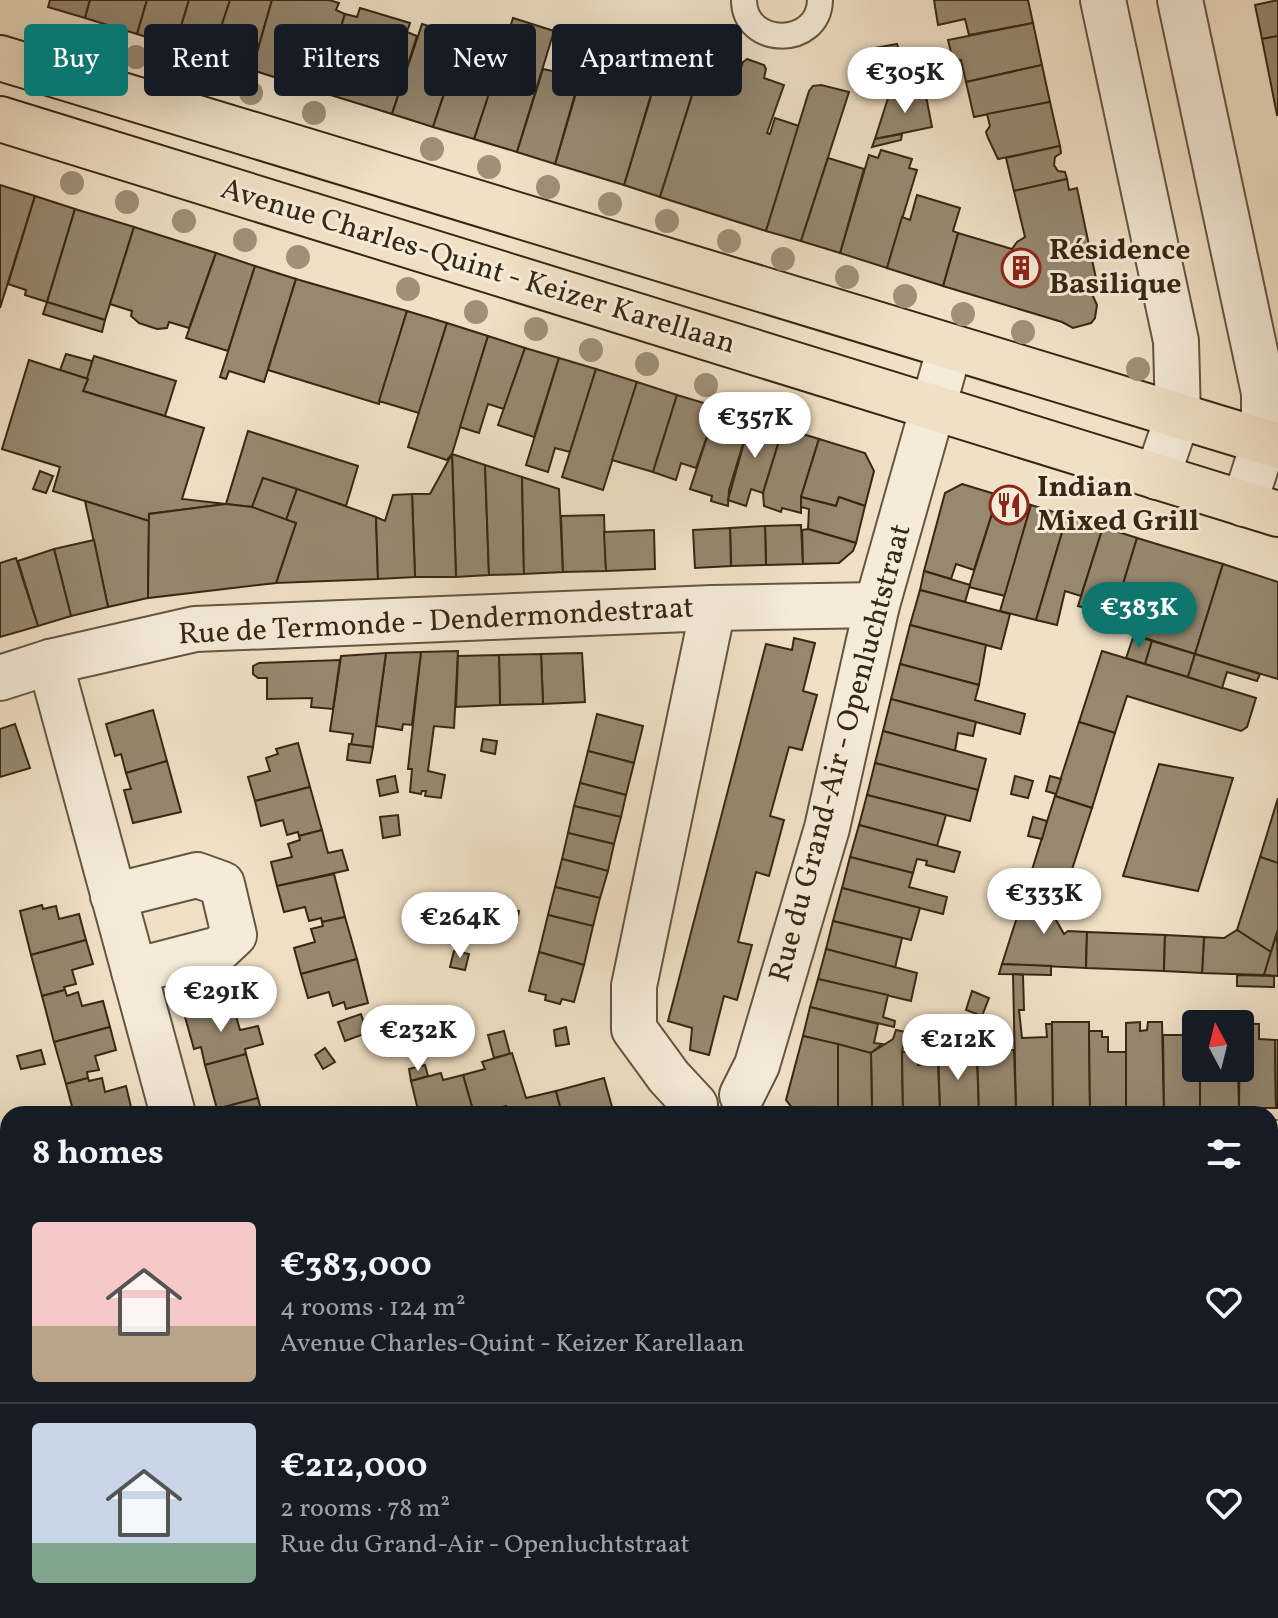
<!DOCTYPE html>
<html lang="en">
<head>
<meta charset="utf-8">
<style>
  :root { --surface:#171b24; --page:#20242c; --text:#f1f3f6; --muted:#9ea1a6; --line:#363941; --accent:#0f766e }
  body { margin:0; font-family:Vollkorn,serif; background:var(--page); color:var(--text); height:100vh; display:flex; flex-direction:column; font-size:30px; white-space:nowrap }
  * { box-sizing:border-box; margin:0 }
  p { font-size:26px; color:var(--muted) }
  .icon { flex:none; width:44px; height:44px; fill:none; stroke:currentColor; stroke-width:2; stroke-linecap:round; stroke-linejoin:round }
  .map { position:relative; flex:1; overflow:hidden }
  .details { position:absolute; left:0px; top:1106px; width:1278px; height:512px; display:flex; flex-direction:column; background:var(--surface); border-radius:24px 24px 0 0; box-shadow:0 8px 32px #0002 }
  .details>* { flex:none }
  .top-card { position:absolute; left:24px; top:24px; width:800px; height:72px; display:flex; gap:16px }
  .needle { width:52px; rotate:353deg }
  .fabs { position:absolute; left:1182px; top:1010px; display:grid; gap:16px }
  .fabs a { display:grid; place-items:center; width:72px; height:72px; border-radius:8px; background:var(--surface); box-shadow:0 8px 32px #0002; font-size:40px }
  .price { position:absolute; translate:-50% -68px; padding:0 18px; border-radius:28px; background:#fff; color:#222; font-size:26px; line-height:52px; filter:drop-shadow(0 2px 4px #0008) }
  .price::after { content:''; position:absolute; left:50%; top:48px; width:24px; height:18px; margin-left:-12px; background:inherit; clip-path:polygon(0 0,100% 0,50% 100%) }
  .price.selected { background:var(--accent); color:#fff }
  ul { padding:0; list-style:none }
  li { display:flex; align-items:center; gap:24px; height:200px; padding:0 32px }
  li+li { border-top:2px solid var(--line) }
  li span { display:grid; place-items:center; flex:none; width:224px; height:160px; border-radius:8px; color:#555 }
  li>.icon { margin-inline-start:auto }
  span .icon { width:96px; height:96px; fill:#fffc; stroke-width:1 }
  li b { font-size:34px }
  h2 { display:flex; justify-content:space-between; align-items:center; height:96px; padding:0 32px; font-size:34px }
  .chip { padding:0 28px; border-radius:8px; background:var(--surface); box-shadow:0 8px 32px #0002; font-size:28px; line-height:72px }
  .chip.selected { background:var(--accent); color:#fff }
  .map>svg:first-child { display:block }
  .building { fill:#978870; stroke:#372814; stroke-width:2 }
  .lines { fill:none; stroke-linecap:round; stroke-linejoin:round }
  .service-casing { stroke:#655640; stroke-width:28 }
  .minor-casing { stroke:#655640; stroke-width:48 }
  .primary-casing { stroke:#372814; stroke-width:48 }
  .service { stroke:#f5ebd9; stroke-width:24 }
  .minor { stroke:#f5ebd9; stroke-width:44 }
  .primary { stroke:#f0e0c5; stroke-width:44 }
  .tree { fill:#a09078 }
  .labels { text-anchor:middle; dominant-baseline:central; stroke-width:6; stroke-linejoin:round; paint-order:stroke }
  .poi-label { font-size:30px; font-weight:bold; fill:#372814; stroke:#f5ebd9; text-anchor:start }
  .street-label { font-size:30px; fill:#372814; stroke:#f5ebd9 }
</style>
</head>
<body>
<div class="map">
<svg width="1278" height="1618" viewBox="0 0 1278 1618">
  <rect width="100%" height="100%" fill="#f0e0c5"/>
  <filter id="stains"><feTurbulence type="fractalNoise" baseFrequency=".0025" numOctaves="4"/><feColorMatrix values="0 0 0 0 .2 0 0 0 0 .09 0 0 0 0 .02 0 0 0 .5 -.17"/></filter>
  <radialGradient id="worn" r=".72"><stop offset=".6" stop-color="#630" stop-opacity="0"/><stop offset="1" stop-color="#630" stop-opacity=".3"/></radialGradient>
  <!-- building -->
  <g class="building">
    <polygon points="50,0 90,0 85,18 48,7"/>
    <polygon points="90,0 147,0 137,34 85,18"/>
    <polygon points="147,0 189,0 175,46 137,34"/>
    <polygon points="189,0 230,0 211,58 175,46"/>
    <polygon points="230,0 272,0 252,70 211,58"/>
    <polygon points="272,0 329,0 339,3 336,10 345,14 321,92 252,70"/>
    <polygon points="934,0 1028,0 1033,23 969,35 965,19 938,25"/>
    <polygon points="1278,0 1278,36 1262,39 1255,5"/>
    <polygon points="360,8 410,23 407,32 417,36 392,114 321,92 345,14 357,17"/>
    <polygon points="513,18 554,31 517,152 474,139"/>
    <polygon points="1033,23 1042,65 966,82 961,60 953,61 948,40"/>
    <polygon points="422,24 463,37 433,127 392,114"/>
    <polygon points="670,34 701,44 706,49 707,59 700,88 695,86 660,197 624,185"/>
    <polygon points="483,35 506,42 474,139 433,127 463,37 481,42"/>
    <polygon points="1278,36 1278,115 1277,115 1262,39"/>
    <polygon points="897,44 900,52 865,59 864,50"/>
    <polygon points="747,59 764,65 766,69 764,78 784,85 767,133 770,134 775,118 799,126 766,231 660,197 695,86 712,91 715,80 730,84 734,69 740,71 743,62"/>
    <polygon points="1042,65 1050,102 974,117 966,82"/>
    <polygon points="584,66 607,74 604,87 627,94 631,81 653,88 624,185 555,164"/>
    <polygon points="543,69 580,77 555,164 517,152"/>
    <polygon points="821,85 849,92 801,241 766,231 809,91 813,86"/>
    <polygon points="925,91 932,127 875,139 888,98"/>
    <polygon points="1050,102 1060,146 998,159 988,138 986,132 990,126 987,114"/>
    <polygon points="902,134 901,140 872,147 875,139"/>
    <polygon points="1060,146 1061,153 1055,157 1054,165 1058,171 1065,172 1067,179 1014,191 1006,158"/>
    <polygon points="881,150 912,159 909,168 917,170 887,268 840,253 869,155 878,158"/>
    <polygon points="828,158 864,169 840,253 801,241"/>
    <polygon points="1067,179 1069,190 1077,188 1098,288 1092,294 1097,305 1095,318 1091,323 1073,328 1062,322 943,286 958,233 1012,249 1017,242 1025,237 1014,191"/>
    <polygon points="0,185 35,196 0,308"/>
    <polygon points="917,195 960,208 953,231 958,233 943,286 887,268 902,217 910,220"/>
    <polygon points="35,196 75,209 47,302 25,295 26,290 8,284"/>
    <polygon points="75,209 134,227 105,320 47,302"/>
    <polygon points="134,227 216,253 189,328 169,322 167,328 157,329 139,323 131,316 132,311 110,304"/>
    <polygon points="216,253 255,266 228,351 186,338"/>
    <polygon points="255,266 296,279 264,382 229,371 226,379 220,377"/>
    <polygon points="296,279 407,311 379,404 268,370"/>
    <polygon points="47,302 105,320 102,332 43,314"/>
    <polygon points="407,311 447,323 419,413 379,401"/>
    <polygon points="447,323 488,336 452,454 447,460 408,447"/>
    <polygon points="488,336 525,348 504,409 488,404 479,433 460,427"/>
    <polygon points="525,348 559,358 534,437 498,425"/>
    <polygon points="66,354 92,361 88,379 60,370"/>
    <polygon points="94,356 176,381 165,416 83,391"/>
    <polygon points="559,358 596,369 570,452 555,448 548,472 526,465"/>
    <polygon points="29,360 88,379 83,391 204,428 182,499 226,504 149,514 149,521 53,491 60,467 2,449"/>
    <polygon points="596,369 637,382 603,490 562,477"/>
    <polygon points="637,382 677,395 653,472 612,460"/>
    <polygon points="677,395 717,407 696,468 681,463 676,480 653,472"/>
    <polygon points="717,407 751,418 729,490 728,506 711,501 712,496 690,489"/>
    <polygon points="751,418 783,428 763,493 751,489 746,506 728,500"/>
    <polygon points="783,428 819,439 801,497 801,513 782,508 781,512 764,506 763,493"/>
    <polygon points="248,431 358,466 346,506 263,478 252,507 226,504"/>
    <polygon points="819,439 865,453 874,471 865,506 839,497 836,506 801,497"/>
    <polygon points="452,454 485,465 489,575 456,577"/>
    <polygon points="452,454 456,577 415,577 412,494 430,494"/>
    <polygon points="485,465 522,477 524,574 489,575"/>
    <polygon points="40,471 53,476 46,493 33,489"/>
    <polygon points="522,477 559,489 563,572 524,574"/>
    <polygon points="263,478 297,489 286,520 252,507"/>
    <polygon points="962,484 998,495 974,570 956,564 951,579 924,571 945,493"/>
    <polygon points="297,489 376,517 378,579 276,583 296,523 286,520"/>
    <polygon points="412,494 415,577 378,579 376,517 385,521 393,495"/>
    <polygon points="998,495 1031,505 1005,596 969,587"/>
    <polygon points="801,497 836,506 839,497 865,506 856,543 808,529 809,509 801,507"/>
    <polygon points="85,501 149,521 148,598 108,607"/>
    <polygon points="226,504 252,507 296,523 276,583 148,598 149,514"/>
    <polygon points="1031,505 1067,516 1036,620 1000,611"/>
    <polygon points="604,515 606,571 563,572 561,516"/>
    <polygon points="1067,516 1103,527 1081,596 1065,591 1057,625 1036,620"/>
    <polygon points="801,525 803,564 766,565 765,526"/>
    <polygon points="765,526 766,565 731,566 730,528"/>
    <polygon points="1103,527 1137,538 1110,627 1090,621 1093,610 1078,606"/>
    <polygon points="730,528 731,566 695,568 693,530"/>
    <polygon points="808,529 856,543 853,551 839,563 803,564 802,530"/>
    <polygon points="654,530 655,569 606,571 604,532"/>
    <polygon points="1137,538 1223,564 1195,654 1110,627"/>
    <polygon points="94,540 108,607 71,616 54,549"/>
    <polygon points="54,549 71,616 38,626 18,561"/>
    <polygon points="16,558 38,626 0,637 0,563"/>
    <polygon points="1223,564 1278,582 1278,679 1195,654"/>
    <polygon points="924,571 970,585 965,602 920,590"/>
    <polygon points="920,590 1010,614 1001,649 910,625"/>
    <polygon points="910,625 986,645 979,685 900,664"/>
    <polygon points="1134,635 1152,641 1145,664 1126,658"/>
    <polygon points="794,638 815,643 803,691 817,695 802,750 789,747 770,816 784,820 769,876 756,872 738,942 752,945 737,1000 724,996 709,1055 690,1050 692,1028 668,1021 766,644 792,650"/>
    <polygon points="1152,641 1195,654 1188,677 1145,664"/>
    <polygon points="458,651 454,728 434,726 428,771 445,775 441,798 425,796 426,791 422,791 421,794 410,792 412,769 408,769 421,652"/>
    <polygon points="1102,651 1256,698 1247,727 1241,731 1127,696 1115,733 1079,722"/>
    <polygon points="421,652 412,725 403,724 402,730 376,726 386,653"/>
    <polygon points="386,653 373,747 351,745 353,734 330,731 341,656"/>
    <polygon points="582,653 585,702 543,704 541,654"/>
    <polygon points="541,654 543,704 500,705 499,655"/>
    <polygon points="1195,654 1260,674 1257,681 1227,672 1222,688 1188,677"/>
    <polygon points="499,655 500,705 456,707 458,656"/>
    <polygon points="340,660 333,709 311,707 312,698 267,699 267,678 258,678 253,674 253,666 259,663"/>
    <polygon points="900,664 979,685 975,700 1025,714 1020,734 891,699"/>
    <polygon points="891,699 976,722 973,736 958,733 955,751 883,731"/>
    <polygon points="153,710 167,761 126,773 121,754 115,756 106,724"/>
    <polygon points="597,714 643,726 634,763 588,751"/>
    <polygon points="1079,722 1115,733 1092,808 1055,796"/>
    <polygon points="15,724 30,768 0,777 0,729"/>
    <polygon points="883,731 986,759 978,790 875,763"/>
    <polygon points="483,739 497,741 495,754 481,751"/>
    <polygon points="298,743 310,787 255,801 248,777 270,771 266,758 278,754 276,749"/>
    <polygon points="349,744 373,747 370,763 347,760"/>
    <polygon points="588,751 634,763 626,795 580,783"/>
    <polygon points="167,761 181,812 133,823 124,790 131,789 126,773"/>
    <polygon points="875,763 978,790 970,821 867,795"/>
    <polygon points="1159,764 1233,778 1198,891 1123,876"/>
    <polygon points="395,776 398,792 380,796 377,780"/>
    <polygon points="1015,776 1033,781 1028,798 1011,794"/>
    <polygon points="1050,776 1061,779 1056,794 1046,791"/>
    <polygon points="580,783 626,795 621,817 574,806"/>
    <polygon points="310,787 322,830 299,836 298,832 287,835 283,820 261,826 255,801"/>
    <polygon points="867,795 946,815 937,846 859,825"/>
    <polygon points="1055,796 1092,808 1062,900 1026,889"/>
    <polygon points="1278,798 1278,863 1260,857"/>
    <polygon points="574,806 621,817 614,844 568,833"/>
    <polygon points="398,815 400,835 383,838 380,817"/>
    <polygon points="1033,817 1047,821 1042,839 1028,836"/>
    <polygon points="859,825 960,852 954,872 926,865 927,861 917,859 913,873 850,857"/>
    <polygon points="322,830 328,853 342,850 348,870 277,886 271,862 292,857 288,844 300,840 299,836"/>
    <polygon points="568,833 614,844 608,871 562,859"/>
    <polygon points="850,857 913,873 909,887 947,897 943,914 842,888"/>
    <polygon points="1260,857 1278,863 1278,929 1271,952 1237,930"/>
    <polygon points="562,859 608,871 600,898 555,887"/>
    <polygon points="334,874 345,917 322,922 321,918 309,921 305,907 284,912 277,886"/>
    <polygon points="555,887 600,898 593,926 548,915"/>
    <polygon points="842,888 920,908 911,940 833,921"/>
    <polygon points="1026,889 1062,900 1056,920 1064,934 1068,931 1087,932 1086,968 1002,964"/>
    <polygon points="42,905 43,909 56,906 59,919 79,914 86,940 31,955 20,911"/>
    <polygon points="502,908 519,911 516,927 499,923"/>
    <polygon points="548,915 593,926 584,965 539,952"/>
    <polygon points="345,917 357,959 301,974 294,948 315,942 311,929 323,926 322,922"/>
    <polygon points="833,921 902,938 895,968 826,949"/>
    <polygon points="1237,930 1271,952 1264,975 1202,973 1204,937 1224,938"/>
    <polygon points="1087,932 1165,935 1164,971 1086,968"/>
    <polygon points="1277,933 1278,976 1264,975 1271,952"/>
    <polygon points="1165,935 1204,937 1202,973 1164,971"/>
    <polygon points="86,940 93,964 72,970 76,984 64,987 65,990 42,996 31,955"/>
    <polygon points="826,949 917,973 911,1001 818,979"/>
    <polygon points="454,951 469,954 465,970 450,967"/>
    <polygon points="539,952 584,965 574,1002 562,999 560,1004 545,1000 546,995 529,991"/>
    <polygon points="357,959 368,1003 346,1009 344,1002 333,1006 329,992 308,998 301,974"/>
    <polygon points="1002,964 1051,966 1051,975 999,974"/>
    <polygon points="1013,974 1023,975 1024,1010 1019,1010 1022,1038 1047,1037 1046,1024 1052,1024 1053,1112 1016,1112"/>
    <polygon points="1237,975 1274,976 1274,987 1237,986"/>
    <polygon points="818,979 888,995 883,1017 895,1021 894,1027 810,1007"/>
    <polygon points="65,990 67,996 78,992 82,1006 103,1001 110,1027 54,1042 42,996"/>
    <polygon points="972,991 989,998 982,1016 966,1010"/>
    <polygon points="232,1002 240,1030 258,1026 263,1044 245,1049 246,1054 205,1065 201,1047 194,1049 185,1017"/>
    <polygon points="810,1007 878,1024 874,1043 882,1044 871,1053 803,1036"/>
    <polygon points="361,1014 367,1033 345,1041 338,1022"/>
    <polygon points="1052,1022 1089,1022 1090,1111 1053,1112"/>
    <polygon points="1140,1022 1140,1031 1147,1030 1148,1022 1162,1022 1164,1110 1126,1111 1126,1023"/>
    <polygon points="1238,1023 1259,1024 1259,1039 1275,1040 1276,1108 1239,1108 1240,1024"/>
    <polygon points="110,1027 116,1050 95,1056 99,1070 87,1072 88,1078 66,1084 54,1042"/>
    <polygon points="566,1027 569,1044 556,1046 554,1030"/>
    <polygon points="896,1030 906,1032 902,1052 903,1113 872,1114 871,1053 893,1039"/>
    <polygon points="504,1031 510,1054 494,1058 488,1035"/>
    <polygon points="1089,1031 1102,1031 1102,1037 1108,1037 1108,1052 1126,1052 1126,1111 1090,1111"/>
    <polygon points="1163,1035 1196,1035 1196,1068 1200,1068 1200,1109 1164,1110"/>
    <polygon points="803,1036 838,1044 838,1114 797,1114 786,1100"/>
    <polygon points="1275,1040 1278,1040 1278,1108 1276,1108"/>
    <polygon points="838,1044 871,1053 872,1114 838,1114"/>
    <polygon points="325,1048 335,1062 323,1069 315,1055"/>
    <polygon points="938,1048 958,1048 957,1057 977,1057 979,1112 940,1113"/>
    <polygon points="41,1050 45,1064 21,1069 17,1056"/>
    <polygon points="977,1050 1014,1050 1016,1112 979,1112"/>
    <polygon points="902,1052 918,1052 918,1065 938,1064 940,1113 903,1113"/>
    <polygon points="512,1053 526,1098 556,1091 562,1114 508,1114 506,1106 474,1114 463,1075 485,1069 482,1062"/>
    <polygon points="246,1054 258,1098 217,1109 205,1065"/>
    <polygon points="425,1065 428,1076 411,1081 409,1069"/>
    <polygon points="1200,1068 1238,1068 1239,1108 1200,1109"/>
    <polygon points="441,1073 443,1080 463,1075 474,1114 419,1114 411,1081"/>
    <polygon points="88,1078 89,1081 102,1078 105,1092 126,1086 132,1111 121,1114 74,1114 66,1084"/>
    <polygon points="604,1078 614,1114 562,1114 556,1091"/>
    <polygon points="258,1098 262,1114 219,1114 217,1109"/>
    <polygon points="8,1194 8,1253 0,1255 0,1197"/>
    <polygon points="8,1253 8,1311 0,1313 0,1255"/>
    <polygon points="1270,1366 1278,1366 1278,1448 1270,1449"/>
    <polygon points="1278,1577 1278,1616 1234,1618 1232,1610 1270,1610 1270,1578"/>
    <polygon points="5,1591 8,1610 12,1618 0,1618 0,1592"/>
    <polygon points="218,1610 268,1610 270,1618 220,1618"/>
    <polygon points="475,1610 499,1610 501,1618 474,1618 472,1611"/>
    <polygon points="509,1610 577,1610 575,1618 509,1618"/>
    <polygon points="654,1610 727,1610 733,1612 732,1618 652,1618"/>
    <polygon points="825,1610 861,1610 887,1616 823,1618"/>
    <polygon points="987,1610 1089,1610 1090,1618 988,1618"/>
    <polygon points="1130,1610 1163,1612 1194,1610 1195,1618 1131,1618"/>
  </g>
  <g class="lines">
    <defs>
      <path id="service" d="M744,0C744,47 819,48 820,0"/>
      <g id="minor">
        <polyline points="1103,0 1176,341 1178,416 1157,477"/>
        <polyline points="1180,0 1264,393 1264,442 1244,504"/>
        <polyline points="50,662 173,1114"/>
        <polyline points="0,678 50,662 195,629 713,608 877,605"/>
        <polyline points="113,896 197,875 222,884 234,935 219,949 134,971"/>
        <polyline points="742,1095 757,1065 827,828 877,605 950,347"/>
        <polyline points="695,1105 669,1077 634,1029 634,986 713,608"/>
        <polyline points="1270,1143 1278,1143"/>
        <polyline points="0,1350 8,1348"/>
        <polyline points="613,1618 615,1610"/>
      </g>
      <g id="primary">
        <polyline points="0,58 1278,446"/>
        <polyline points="0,119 1278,514"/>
      </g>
    </defs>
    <!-- service casing -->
    <use href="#service" class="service-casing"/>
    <!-- minor casing -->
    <use href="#minor" class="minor-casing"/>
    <!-- primary casing -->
    <use href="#primary" class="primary-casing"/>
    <!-- service -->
    <use href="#service" class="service"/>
    <!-- minor -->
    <use href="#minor" class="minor"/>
    <!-- primary -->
    <use href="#primary" class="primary"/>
  </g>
  <!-- trees -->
  <g class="tree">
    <circle cx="78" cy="42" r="12"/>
    <circle cx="136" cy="57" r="12"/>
    <circle cx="196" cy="76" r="12"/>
    <circle cx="251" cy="93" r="12"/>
    <circle cx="314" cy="113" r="12"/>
    <circle cx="432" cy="149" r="12"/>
    <circle cx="489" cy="167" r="12"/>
    <circle cx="72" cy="183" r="12"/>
    <circle cx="548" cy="187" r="12"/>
    <circle cx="127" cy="202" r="12"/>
    <circle cx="610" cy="204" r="12"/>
    <circle cx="184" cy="221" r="12"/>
    <circle cx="667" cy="221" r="12"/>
    <circle cx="245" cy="240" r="12"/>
    <circle cx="729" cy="241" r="12"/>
    <circle cx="298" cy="257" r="12"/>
    <circle cx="783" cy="259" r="12"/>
    <circle cx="847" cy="277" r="12"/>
    <circle cx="408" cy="289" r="12"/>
    <circle cx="905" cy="296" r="12"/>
    <circle cx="476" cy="312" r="12"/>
    <circle cx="963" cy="314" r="12"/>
    <circle cx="536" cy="329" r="12"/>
    <circle cx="1023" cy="332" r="12"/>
    <circle cx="591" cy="350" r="12"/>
    <circle cx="647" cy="364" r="12"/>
    <circle cx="1138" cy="369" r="12"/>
    <circle cx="706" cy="385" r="12"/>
    <circle cx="762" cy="404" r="12"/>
  </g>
  <!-- icons -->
  <defs>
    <symbol id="building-ring" viewBox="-11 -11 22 22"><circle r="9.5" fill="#f5ebd9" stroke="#8f2418" stroke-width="1.5"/><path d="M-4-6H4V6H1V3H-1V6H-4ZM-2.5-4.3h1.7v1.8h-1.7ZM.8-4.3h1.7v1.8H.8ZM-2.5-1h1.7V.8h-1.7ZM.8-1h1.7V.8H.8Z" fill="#8f2418"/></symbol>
    <symbol id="restaurant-ring" viewBox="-11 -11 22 22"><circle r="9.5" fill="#f5ebd9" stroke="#8f2418" stroke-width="1.5"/><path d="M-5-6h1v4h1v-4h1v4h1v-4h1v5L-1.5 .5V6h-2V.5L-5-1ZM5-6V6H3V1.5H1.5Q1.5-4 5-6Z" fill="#8f2418"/></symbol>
  </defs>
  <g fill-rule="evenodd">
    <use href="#building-ring" x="999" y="246" width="44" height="44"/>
    <use href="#restaurant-ring" x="987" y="483" width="44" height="44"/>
  </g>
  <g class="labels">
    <!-- poi labels -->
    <g class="poi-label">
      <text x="1049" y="251">Résidence<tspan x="1049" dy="34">Basilique</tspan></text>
      <text x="1037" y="488">Indian<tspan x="1037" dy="34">Mixed Grill</tspan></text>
    </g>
    <!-- street labels -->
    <g class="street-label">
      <text transform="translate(478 267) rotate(17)">Avenue Charles-Quint - Keizer Karellaan</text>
      <text transform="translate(436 622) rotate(-3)">Rue de Termonde - Dendermondestraat</text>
      <text transform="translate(841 753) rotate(-75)">Rue du Grand-Air - Openluchtstraat</text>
    </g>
  </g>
  <rect width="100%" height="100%" filter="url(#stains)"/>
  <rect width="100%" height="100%" fill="url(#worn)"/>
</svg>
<div class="fabs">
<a><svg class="needle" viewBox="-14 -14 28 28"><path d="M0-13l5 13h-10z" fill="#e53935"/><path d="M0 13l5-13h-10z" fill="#9ea1a6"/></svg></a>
</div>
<b class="price" style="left:905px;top:115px">€305K</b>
<b class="price" style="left:755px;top:460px">€357K</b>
<b class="price selected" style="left:1139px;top:650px">€383K</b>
<b class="price" style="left:1044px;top:936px">€333K</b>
<b class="price" style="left:460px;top:960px">€264K</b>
<b class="price" style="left:221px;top:1034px">€291K</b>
<b class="price" style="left:418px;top:1073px">€232K</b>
<b class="price" style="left:958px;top:1082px">€212K</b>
<div class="top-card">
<a class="chip selected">Buy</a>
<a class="chip">Rent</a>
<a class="chip">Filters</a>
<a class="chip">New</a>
<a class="chip">Apartment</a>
</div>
<section class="details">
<h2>8 homes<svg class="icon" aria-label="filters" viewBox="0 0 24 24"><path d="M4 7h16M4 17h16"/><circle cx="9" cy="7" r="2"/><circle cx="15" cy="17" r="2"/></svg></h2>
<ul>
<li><span style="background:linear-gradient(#f6c9c9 65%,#b9a48a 0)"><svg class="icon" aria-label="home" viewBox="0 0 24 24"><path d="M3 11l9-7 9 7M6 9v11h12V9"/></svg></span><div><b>€383,000</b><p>4 rooms · 124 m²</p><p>Avenue Charles-Quint - Keizer Karellaan</p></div><svg class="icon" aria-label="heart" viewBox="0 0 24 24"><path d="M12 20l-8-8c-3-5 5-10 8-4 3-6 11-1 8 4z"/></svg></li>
<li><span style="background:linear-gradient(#c9d6e8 75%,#7fa58c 0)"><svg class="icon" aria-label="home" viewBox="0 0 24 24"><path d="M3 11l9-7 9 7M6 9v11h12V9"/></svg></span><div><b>€212,000</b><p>2 rooms · 78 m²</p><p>Rue du Grand-Air - Openluchtstraat</p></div><svg class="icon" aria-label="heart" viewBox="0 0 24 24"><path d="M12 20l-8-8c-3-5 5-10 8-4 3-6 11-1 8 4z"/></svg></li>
</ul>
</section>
</div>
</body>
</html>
